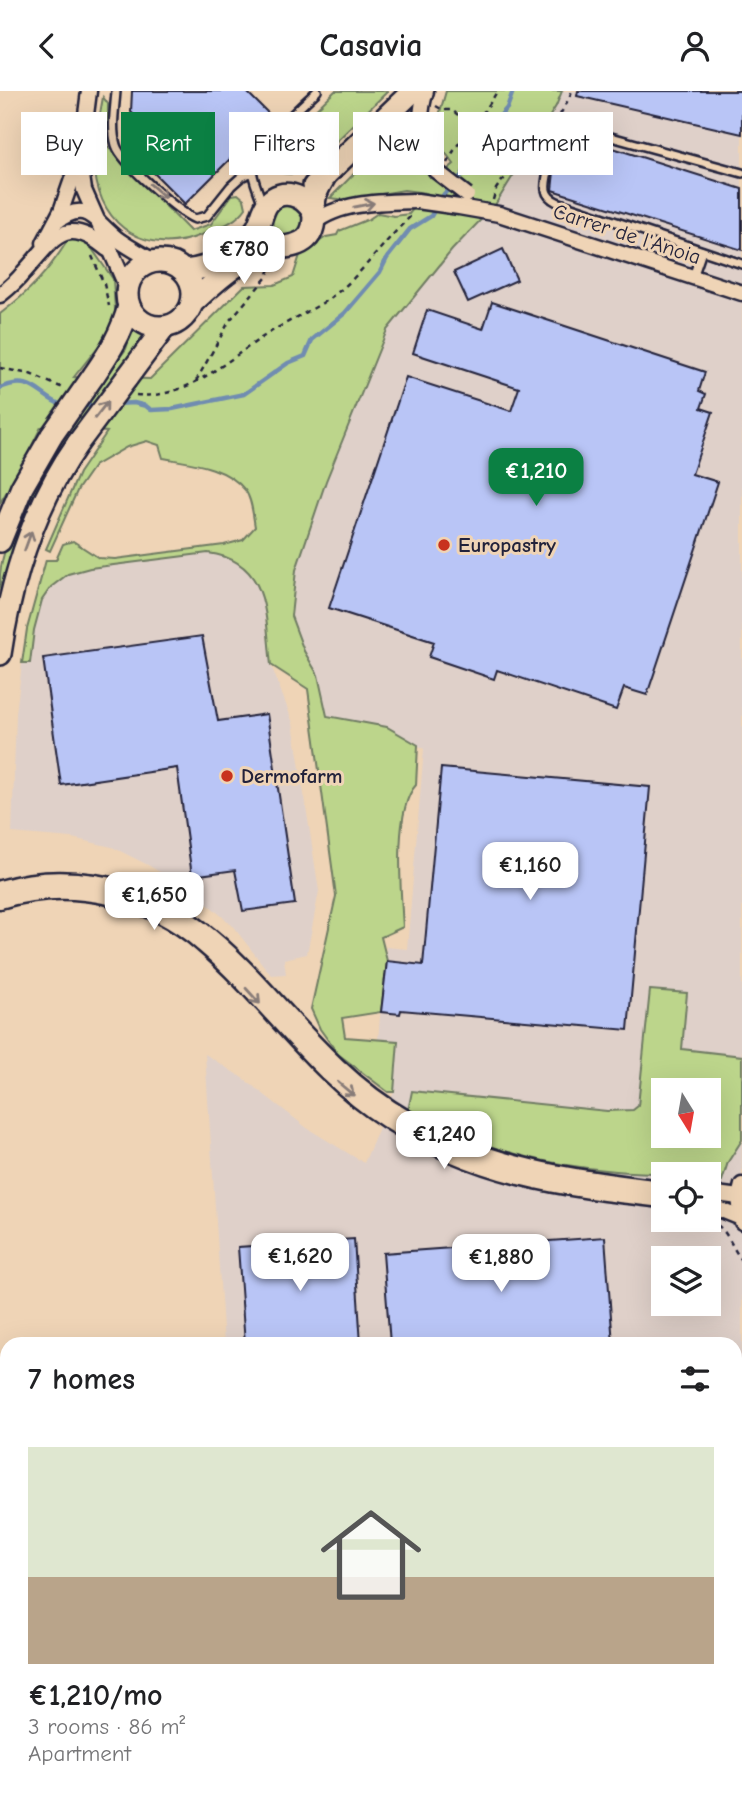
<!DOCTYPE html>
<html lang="en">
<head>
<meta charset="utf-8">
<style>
  :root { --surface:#fff; --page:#f2f2f2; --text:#202124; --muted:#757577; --accent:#0b8043 }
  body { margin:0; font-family:"Comic Neue",sans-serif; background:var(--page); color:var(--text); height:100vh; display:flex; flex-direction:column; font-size:26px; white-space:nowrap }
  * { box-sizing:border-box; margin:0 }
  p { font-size:23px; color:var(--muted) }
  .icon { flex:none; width:38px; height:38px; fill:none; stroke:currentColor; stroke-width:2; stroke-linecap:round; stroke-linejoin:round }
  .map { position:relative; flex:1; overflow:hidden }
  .side { position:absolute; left:0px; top:1246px; width:742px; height:471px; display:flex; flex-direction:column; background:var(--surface); border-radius:21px 21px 0 0; box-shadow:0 7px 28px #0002 }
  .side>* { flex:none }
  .hud { position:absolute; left:21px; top:21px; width:700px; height:63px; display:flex; gap:14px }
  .needle { width:46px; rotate:169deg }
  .buttons { position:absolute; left:651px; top:987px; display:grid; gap:14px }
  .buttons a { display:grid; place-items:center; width:70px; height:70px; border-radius:0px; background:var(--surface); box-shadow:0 7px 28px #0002; font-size:35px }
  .price { position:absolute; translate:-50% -60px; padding:0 16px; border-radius:14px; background:#fff; color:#222; font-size:23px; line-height:46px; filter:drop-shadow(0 2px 4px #0008) }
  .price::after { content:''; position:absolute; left:50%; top:42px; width:21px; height:16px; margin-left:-10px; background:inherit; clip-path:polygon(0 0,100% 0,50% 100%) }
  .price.on { background:var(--accent); color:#fff }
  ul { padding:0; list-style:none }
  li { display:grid; align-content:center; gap:14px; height:371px; padding:0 28px }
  li span { display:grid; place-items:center; height:217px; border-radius:0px; color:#555 }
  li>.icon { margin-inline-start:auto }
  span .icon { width:126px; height:126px; fill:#fffc; stroke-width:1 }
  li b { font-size:30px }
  h2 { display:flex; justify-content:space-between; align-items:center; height:84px; padding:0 28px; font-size:30px }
  .tag { padding:0 24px; border-radius:0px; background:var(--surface); box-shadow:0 7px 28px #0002; font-size:24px; line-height:63px }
  .tag.on { background:var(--accent); color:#fff }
  header { display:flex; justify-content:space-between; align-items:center; height:91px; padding:0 28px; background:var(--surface); font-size:32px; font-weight:700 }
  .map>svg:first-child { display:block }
  .built { fill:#dfd0c9; fill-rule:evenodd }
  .green { fill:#bcd58b; stroke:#6f7c63; stroke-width:2; fill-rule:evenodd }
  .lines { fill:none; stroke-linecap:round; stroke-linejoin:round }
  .stream { stroke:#6f8cb1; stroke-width:4.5 }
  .building { fill:#b9c5f6; stroke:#22223b; stroke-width:2 }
  .lane-casing { stroke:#22223b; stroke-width:12 }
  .street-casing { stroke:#22223b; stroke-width:19 }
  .secondary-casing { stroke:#22223b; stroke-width:26 }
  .path { stroke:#22223b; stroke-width:2.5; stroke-dasharray:5 5; stroke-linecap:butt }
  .lane { stroke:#efd4b6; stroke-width:7 }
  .street { stroke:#efd4b6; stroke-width:14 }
  .secondary { stroke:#efd4b6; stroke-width:21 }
  .street-bridge-casing { stroke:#22223b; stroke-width:19; stroke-linecap:butt }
  .secondary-bridge-casing { stroke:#22223b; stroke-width:26; stroke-linecap:butt }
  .street-bridge { stroke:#efd4b6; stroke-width:14 }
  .secondary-bridge { stroke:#efd4b6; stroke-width:21 }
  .oneway { stroke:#887b78 }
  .poi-dot { fill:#c8321e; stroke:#efd4b6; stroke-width:2.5 }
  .labels { text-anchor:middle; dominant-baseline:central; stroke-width:6; stroke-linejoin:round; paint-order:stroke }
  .street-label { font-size:21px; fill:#22223b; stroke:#efd4b6 }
  .poi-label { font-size:21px; font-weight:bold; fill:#22223b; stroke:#efd4b6; text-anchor:start }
</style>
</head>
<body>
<header><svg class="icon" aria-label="back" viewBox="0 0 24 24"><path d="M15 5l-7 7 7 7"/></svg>Casavia<svg class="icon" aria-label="person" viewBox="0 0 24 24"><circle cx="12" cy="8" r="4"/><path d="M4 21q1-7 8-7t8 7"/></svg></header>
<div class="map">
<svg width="742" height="1716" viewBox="0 0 742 1716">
  <rect width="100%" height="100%" fill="#efd4b6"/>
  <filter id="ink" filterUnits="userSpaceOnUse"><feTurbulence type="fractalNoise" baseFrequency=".0143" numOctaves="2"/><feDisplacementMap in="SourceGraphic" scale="14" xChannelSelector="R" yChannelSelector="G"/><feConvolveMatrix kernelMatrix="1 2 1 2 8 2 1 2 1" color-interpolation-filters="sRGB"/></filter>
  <g filter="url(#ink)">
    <!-- built -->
    <g class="built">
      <path d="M562,0H742V1487L735,1490V1253H224L205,963L244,988L307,1037L364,1072L394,1001L398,951L378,949L386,856L407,858L424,658L387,636L327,626L318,584L304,560L291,525L296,479L326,390L387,239L556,15ZM663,999H709V1045H663ZM663,1083H709V1129H663ZM663,1167H709V1213H663Z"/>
      <polygon points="208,462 226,464 237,471 250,481 258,494 263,510 271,574 293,632 319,800 307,863 284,868 286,883 271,884 231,833 196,803 148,774 112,756 72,747 12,742 16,623 22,572 30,571 34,539 42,509 51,496 68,483 90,477"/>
    </g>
    <!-- green -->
    <g class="green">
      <path d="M335,0H388L310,76C293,88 275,83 259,70L290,31L297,37Z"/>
      <path d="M446,0H562L556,15L495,114L452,159L387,239L326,390L296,479L291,525L304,560L318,584L327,625L387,636L418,654L416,694C393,718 401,804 403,836L381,846L387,870L381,921L342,927L345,946L398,950L394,1001H388L338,963L320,938L311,918L336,805L308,598L271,574C265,524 270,470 208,462L90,477L68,483L51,496L42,509L34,539L30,572H22L27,538L46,469H56L63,453L73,450L99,467L115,468L224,454L243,449L255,436C253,425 252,408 245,399C226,375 190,372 163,367L159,354L147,350L127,356L94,375L78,398L50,460L46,458L79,382L107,341L78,339L0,528C0,513 0,498 0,483C4,441 43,375 65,338L41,336L21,377L0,412V223C30,200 48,181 68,149H80L90,155L113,188L116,233L74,286L104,287L126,258L133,236L147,243L116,287L150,288L244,195L274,194L293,186L300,164L326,146L337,144L339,140L369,128L378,122L394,125L409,123L426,102L404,99L347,109L330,107L414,22C408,45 420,72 435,89L454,73L441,56L436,35Z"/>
      <path d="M103,6L108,13V56L190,140L211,133L232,104L238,103L244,108L246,117C236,132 217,137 201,144C148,166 101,137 95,81C93,56 99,30 103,6Z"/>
      <circle cx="287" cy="129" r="15"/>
      <path d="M650,899L687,902L682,958L742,965V1049L728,1071L722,1090L709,1089V1083C648,1083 584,1081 523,1065C484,1055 445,1039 407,1025L412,1000L607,1020L633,1019L638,1015ZM663,999H709V1045H663Z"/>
    </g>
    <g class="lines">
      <!-- stream -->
      <g class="stream">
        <path d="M0,297C34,283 37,305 64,315"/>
        <polyline points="115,313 134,312 146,315 151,319 172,318 244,303 288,272 305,265 312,249 345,222 380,181 387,167 410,138 431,125 444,103 462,84 474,60 492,34 507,17 513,0"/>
        <polyline points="80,315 99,314"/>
      </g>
    </g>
    <!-- building -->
    <g class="building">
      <polygon points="132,0 246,0 272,26 185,113 126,54 145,35 131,21"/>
      <polygon points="578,0 742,0 742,43 577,5"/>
      <polygon points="575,45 742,98 742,159 552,99 554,81 562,58 566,49"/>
      <polygon points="503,158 517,189 468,211 454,181"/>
      <polygon points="492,211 705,281 699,300 706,303 701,317 713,321 692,383 718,391 647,604 624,597 616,619 497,579 494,588 429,566 434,551 329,517 406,286 511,320 519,297 413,262 427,219 483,238"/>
      <polygon points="202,545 218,630 267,623 295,813 243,820 235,779 192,785 177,677 61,694 43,567"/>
      <polygon points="441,677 650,696 628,939 401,919 400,923 381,921 387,870 423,874"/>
      <polygon points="605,1146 613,1253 390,1253 383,1162"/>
      <polygon points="354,1148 361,1253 245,1253 238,1156"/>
    </g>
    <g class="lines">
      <defs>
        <g id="lane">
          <path d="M116,0C115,17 111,37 116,54C121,71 178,121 195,128L207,125L231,95L241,86L252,81"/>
          <path d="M742,82L582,38C574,39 568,39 561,45C555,53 544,89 546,99C547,105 551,108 557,111L742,173"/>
          <path d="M262,112C259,101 251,86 252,75C252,59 304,13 317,0"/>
          <polyline points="693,186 702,160"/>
        </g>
        <g id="street">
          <polyline points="89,0 80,71 84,99 127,197"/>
          <path d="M426,0C416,30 422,53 436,80"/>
          <polyline points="459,116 499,123 742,202"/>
          <path d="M56,131C87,107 94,130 116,147C128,156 141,163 154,170"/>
          <path d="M314,132C340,110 385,111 417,110"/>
          <polyline points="44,152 61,120 78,71"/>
          <path d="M0,204C9,197 17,190 24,181C53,149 65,122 107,158"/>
          <path d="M0,797C30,788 63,786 94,791C208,808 261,903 338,975C359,995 384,1014 410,1029C488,1075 575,1087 663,1097"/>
          <path d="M0,810C71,789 148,805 203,854C268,909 313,983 386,1029C476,1086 560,1098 663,1109"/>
          <polyline points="742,1094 739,1106 742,1131"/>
          <polyline points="709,1102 739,1106"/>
          <polyline points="709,1114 741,1127"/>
          <polyline points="735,1462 742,1459"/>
          <polyline points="0,1587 7,1586"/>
        </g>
        <g id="secondary">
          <polyline points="314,95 413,0"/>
          <circle cx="160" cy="203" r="33"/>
          <path d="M184,180C213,178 241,161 257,137C262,129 262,119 268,112C282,96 304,104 313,121"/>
          <path d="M193,211C215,191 236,171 264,160C277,155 295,158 306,148C318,137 312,121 315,107C316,100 320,94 324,87"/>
          <path d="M94,284C109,262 122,242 129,215"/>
          <polyline points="126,288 164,237"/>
          <polyline points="0,450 22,396 52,344"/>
          <path d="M0,563C11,489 34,414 78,352"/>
        </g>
      </defs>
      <!-- lane casing -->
      <use href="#lane" class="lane-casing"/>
      <!-- street casing -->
      <use href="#street" class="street-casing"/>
      <!-- secondary casing -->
      <use href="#secondary" class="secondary-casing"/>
      <!-- path -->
      <g class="path">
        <polyline points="436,15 443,19 452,19 471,35"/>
        <path d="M447,72C460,45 484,26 497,0"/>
        <path d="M493,109L496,98L501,91C528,65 558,35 572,0"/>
        <polyline points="92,165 104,193 109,215"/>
        <polyline points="0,277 30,283 63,297"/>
        <polyline points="196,290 230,229 266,187 271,176"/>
        <path d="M136,304C189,309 227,268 269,242C293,227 321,216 343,197C368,175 388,146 413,123"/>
        <path d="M717,1134C729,1142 732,1158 742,1169"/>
        <polyline points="0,1631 7,1637"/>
        <polyline points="6,1716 7,1709"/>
      </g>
      <!-- lane -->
      <use href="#lane" class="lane"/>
      <!-- street -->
      <use href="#street" class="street"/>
      <!-- secondary -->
      <use href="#secondary" class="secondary"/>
      <defs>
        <g id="street-bridge">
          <polyline points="436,80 467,104"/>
          <polyline points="417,110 459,116"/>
        </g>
        <g id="secondary-bridge">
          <polyline points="52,344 94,284"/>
          <polyline points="78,352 126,288"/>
        </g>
      </defs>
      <!-- street-bridge casing -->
      <use href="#street-bridge" class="street-bridge-casing"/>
      <!-- secondary-bridge casing -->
      <use href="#secondary-bridge" class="secondary-bridge-casing"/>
      <!-- street-bridge -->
      <use href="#street-bridge" class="street-bridge"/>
      <!-- secondary-bridge -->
      <use href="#secondary-bridge" class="secondary-bridge"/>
    </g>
    <!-- one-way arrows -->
    <defs><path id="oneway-shaft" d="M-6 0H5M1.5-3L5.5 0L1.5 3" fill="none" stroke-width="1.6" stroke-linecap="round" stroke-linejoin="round" transform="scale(1.75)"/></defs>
    <g class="oneway">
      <use href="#oneway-shaft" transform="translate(158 100) rotate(41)"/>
      <use href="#oneway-shaft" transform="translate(364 114) rotate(-11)"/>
      <use href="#oneway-shaft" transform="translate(101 319) rotate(-52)"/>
      <use href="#oneway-shaft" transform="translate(28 450) rotate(-70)"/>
      <use href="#oneway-shaft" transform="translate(253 905) rotate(48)"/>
      <use href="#oneway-shaft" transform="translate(346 998) rotate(40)"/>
    </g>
  </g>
  <!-- markers -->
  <g class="poi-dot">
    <circle cx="444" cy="454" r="7"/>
    <circle cx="227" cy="685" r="7"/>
  </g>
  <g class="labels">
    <!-- street labels -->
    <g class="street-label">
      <text transform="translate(627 143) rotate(18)">Carrer de l'Anoia</text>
    </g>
    <!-- poi labels -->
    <g class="poi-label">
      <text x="458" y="454">Europastry</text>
      <text x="241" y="685">Dermofarm</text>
    </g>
  </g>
</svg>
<div class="buttons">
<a><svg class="needle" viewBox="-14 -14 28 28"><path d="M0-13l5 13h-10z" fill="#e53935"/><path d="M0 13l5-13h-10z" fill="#757577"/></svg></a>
<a><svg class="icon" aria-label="locate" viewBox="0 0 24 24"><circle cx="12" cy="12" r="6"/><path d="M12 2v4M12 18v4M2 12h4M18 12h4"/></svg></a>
<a><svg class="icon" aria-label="layers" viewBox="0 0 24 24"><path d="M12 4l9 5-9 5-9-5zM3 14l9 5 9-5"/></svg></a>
</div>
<b class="price" style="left:244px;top:195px">€780</b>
<b class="price on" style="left:536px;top:417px">€1,210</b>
<b class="price" style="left:530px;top:811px">€1,160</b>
<b class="price" style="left:154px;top:841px">€1,650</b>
<b class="price" style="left:444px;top:1080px">€1,240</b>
<b class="price" style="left:300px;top:1202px">€1,620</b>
<b class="price" style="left:501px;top:1203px">€1,880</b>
<div class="hud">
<a class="tag">Buy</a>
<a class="tag on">Rent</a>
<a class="tag">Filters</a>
<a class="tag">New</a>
<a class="tag">Apartment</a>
</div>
<section class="side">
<h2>7 homes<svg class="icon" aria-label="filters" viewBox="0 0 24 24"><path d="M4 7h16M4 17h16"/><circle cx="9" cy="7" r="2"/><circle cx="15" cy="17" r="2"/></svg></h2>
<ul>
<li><span style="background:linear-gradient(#dfe7d0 60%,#b9a48a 0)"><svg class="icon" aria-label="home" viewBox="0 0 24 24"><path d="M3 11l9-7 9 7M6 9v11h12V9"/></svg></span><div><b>€1,210/mo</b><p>3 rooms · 86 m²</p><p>Apartment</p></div></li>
</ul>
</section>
</div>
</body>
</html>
